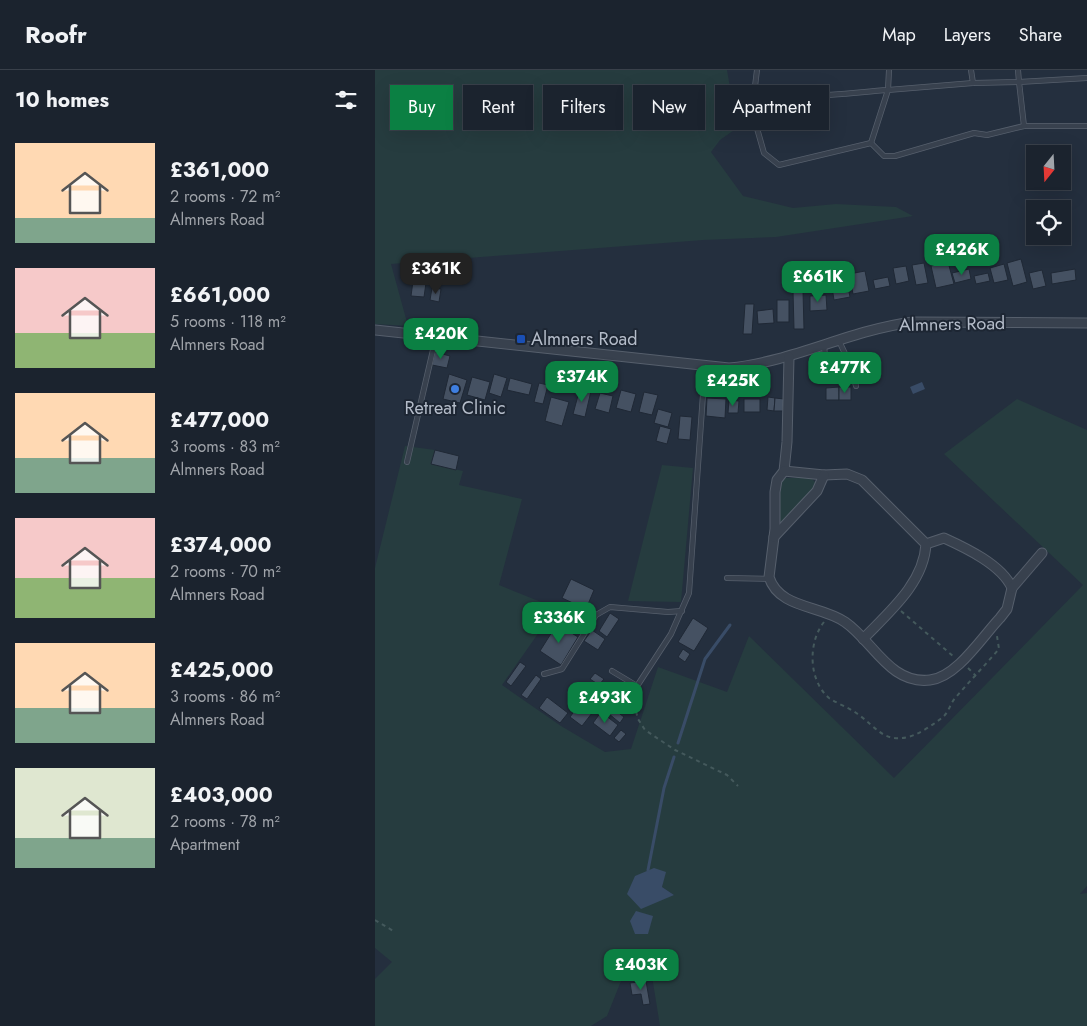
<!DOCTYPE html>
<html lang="en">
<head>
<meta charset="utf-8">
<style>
  :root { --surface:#1b232e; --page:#282f3a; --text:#f1f3f6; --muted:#a0a4aa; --line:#39404a; --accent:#0b8043 }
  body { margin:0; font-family:Jost,sans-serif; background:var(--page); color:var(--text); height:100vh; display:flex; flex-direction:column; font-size:19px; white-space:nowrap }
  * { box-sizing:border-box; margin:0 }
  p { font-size:16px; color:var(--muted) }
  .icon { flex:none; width:28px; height:28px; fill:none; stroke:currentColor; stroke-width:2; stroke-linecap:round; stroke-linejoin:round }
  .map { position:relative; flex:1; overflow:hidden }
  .sheet { display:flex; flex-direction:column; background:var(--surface); width:375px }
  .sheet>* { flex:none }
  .hud { position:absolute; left:15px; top:15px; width:475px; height:45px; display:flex; gap:10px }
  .needle { width:32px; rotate:198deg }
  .buttons { position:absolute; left:651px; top:75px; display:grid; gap:10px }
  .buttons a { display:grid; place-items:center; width:45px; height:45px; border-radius:0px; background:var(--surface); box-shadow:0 5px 20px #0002,0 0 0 1px var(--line); font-size:25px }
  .price { position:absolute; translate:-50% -42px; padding:0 11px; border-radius:10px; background:var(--accent); color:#fff; font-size:16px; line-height:32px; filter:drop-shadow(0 1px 2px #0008) }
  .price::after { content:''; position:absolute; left:50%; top:30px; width:15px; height:11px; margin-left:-8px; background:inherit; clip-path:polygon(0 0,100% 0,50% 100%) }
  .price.selected { background:#222; color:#fff }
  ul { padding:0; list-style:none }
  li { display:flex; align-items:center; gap:15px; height:125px; padding:0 15px }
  li span { display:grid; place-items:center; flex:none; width:140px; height:100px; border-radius:0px; color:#555 }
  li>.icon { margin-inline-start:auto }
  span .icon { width:60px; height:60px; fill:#fffc; stroke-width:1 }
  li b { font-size:21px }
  h2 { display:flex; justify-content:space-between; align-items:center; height:60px; padding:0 15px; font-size:21px }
  .chip { padding:0 18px; border-radius:0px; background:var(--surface); box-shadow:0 5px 20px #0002,0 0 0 1px var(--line); font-size:18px; line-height:45px }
  .chip.selected { background:var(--accent); color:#fff }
  header { display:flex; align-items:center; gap:30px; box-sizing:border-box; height:70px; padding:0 25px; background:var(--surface); border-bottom:1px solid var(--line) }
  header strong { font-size:24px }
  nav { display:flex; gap:28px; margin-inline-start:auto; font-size:18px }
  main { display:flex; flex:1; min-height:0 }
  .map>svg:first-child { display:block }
  .green { fill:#263c3f; fill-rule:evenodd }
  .water { fill:#394c67 }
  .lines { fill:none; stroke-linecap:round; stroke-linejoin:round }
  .stream { stroke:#394c67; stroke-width:3 }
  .building { fill:#455162; stroke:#1f2835 }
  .lane-casing { stroke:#565f6c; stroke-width:6 }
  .street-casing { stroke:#565f6c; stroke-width:11 }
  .path { stroke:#44595c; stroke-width:2; stroke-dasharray:4 4; stroke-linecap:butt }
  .lane { stroke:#38414e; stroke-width:4.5 }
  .street { stroke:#38414e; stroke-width:9 }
  .transit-dot { fill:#1a4fb4; stroke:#1d2633; stroke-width:2 }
  .shop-dot { fill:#3f7fe0; stroke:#1d2633; stroke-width:2 }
  .labels { text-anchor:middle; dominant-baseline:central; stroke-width:4; stroke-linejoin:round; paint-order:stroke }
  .street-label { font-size:18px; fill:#b4bcc9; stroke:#1d2633 }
  .poi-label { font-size:18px; fill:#b4bcc9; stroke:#1d2633; text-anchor:start }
</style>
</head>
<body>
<header>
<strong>Roofr</strong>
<nav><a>Map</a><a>Layers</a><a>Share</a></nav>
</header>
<main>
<section class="sheet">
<h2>10 homes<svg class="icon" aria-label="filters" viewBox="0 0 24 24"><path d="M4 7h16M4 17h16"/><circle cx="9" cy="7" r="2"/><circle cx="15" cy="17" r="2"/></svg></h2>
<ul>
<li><span style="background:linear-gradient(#ffd9b3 75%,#7fa58c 0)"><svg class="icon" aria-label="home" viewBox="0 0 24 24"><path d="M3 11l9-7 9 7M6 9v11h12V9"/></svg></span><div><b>£361,000</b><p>2 rooms · 72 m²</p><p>Almners Road</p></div></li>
<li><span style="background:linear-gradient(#f6c9c9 65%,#8fb573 0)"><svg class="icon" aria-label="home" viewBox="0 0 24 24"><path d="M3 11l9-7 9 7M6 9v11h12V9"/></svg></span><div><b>£661,000</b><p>5 rooms · 118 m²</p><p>Almners Road</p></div></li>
<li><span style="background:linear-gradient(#ffd9b3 65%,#7fa58c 0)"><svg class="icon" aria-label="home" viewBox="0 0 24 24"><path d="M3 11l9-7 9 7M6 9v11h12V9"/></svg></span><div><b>£477,000</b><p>3 rooms · 83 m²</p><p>Almners Road</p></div></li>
<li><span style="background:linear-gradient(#f6c9c9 60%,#8fb573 0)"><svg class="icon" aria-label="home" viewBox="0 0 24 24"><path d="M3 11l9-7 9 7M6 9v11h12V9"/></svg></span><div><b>£374,000</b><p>2 rooms · 70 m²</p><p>Almners Road</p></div></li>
<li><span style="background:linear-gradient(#ffd9b3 65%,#7fa58c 0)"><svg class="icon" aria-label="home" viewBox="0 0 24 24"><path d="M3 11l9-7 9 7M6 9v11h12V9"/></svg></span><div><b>£425,000</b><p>3 rooms · 86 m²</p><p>Almners Road</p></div></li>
<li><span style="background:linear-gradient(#dfe7d0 70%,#7fa58c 0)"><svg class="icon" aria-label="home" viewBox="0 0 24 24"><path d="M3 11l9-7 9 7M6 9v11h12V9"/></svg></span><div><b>£403,000</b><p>2 rooms · 78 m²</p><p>Apartment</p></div></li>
</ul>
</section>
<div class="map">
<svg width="712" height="956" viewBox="0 0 712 956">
  <rect width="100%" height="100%" fill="#242f3e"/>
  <!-- green -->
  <g class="green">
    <polygon points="0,0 352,0 362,58 345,70 336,82 368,126 418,138 461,134 521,137 538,146 401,167 328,170 16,194 33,256 0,254"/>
    <path d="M642,329L712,360V816L705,824L712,823V956H285L276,900L252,896L232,946L216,956H0V909L17,892L0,878V498L30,376L60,380L57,394L88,401L84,415L147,429L124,515L181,538L127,615L186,656L230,682L256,679L283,597L352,622L374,566L519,708L708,515L569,384ZM290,802L287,817L299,825L260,806Z"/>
    <polygon points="287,395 318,398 306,532 253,531"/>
    <path d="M408,408H436L442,414L405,458C401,445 401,419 408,408Z"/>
  </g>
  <!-- water -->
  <g class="water">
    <polygon points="547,312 550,319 538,324 535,317"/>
    <polygon points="279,798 291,802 287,817 299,825 266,839 252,824 260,806"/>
    <polygon points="261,841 278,846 273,864 260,864 255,851"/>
  </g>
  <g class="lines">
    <!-- stream -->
    <g class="stream">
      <polyline points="303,673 330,589 355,555"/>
      <polyline points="273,800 289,718 299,687"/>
    </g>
  </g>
  <!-- building -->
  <g class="building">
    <polygon points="646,189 652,212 638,216 632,193"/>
    <polygon points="573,192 579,214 561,218 556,196"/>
    <polygon points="549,193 553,213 541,215 537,195"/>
    <polygon points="629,194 633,210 619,213 615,198"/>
    <polygon points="531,196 534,211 521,214 518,198"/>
    <polygon points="594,199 596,209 580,213 577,203"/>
    <polygon points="700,199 701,210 677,214 676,203"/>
    <polygon points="667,200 671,216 658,219 654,203"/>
    <polygon points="490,201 494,221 478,224 474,204"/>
    <polygon points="613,203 615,211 601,214 599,206"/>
    <polygon points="471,207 475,227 459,230 456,211"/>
    <polygon points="513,207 515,216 500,219 498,210"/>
    <polygon points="38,211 51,213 49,227 36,226"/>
    <polygon points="57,218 66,219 64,232 55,230"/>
    <polygon points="418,221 428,221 429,259 419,259"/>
    <polygon points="451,225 452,240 435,241 435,226"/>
    <rect x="402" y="230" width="12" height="22"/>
    <polygon points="370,234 379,234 377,264 368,264"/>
    <polygon points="398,239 399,253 383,254 382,241"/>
    <polygon points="60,282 75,286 72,298 57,295"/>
    <polygon points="74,304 92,310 85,333 68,329"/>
    <polygon points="119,304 132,308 126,327 114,323"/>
    <polygon points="97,307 115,312 110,330 92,325"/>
    <polygon points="135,308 157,314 154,325 132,320"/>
    <polygon points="164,313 173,315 168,334 159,332"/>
    <polygon points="464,317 464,330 451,330 451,318"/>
    <rect x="464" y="317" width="12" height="13"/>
    <polygon points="205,318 216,321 210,347 198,344"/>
    <polygon points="246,320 261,324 256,342 241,338"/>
    <polygon points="269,322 283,325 277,345 264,342"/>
    <polygon points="225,323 238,326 234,343 220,339"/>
    <polygon points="176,327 194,332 187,356 170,351"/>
    <polygon points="393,327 400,328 399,341 392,340"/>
    <polygon points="332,328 351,329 350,348 331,346"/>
    <polygon points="400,328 409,329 408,341 399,341"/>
    <rect x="369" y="329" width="16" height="13"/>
    <polygon points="354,330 364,331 363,343 353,343"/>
    <polygon points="283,339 297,343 293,357 279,353"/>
    <polygon points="305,346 317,347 315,370 303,369"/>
    <polygon points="285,356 296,359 292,374 281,371"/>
    <polygon points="60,380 84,386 81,400 56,394"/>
    <polygon points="196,509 219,520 211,539 187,528"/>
    <polygon points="235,543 244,549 232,567 224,561"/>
    <polygon points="318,548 333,558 319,581 303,572"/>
    <polygon points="182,554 203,567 186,595 165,581"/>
    <polygon points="217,560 230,569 223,580 209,571"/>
    <polygon points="308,579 315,584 310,592 303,587"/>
    <polygon points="145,592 151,596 136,616 131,612"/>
    <polygon points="220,603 229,609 224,615 215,609"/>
    <polygon points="161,605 166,609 152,629 146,625"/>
    <polygon points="212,624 224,634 207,656 195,647"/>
    <polygon points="172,627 193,643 185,653 164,638"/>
    <polygon points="232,634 249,647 245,653 228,639"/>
    <polygon points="226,642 243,655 235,666 218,653"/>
    <polygon points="246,660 251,664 244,672 239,668"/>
    <polygon points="271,911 275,934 268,935 266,924 257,925 255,913"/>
  </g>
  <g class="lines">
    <defs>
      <g id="lane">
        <polyline points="382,0 377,41 389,83 404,95 496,73 509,86 520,86 599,63 612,65 649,56 712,56"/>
        <polyline points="596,0 598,13"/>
        <path d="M381,18C423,32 470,23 513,20L514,0"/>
        <polyline points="649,56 644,12 712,8"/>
        <polyline points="496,73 513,20 598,13 644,12 643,0"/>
        <polyline points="464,271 475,294 481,316"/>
        <polyline points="447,303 450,286 449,276"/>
        <polyline points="32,392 61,267"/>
        <polyline points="352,508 395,509"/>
        <polyline points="237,601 262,616"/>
        <polyline points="169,604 187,599 221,545 235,537 293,542 307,541"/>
        <polyline points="251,633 296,564 314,523 330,296"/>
      </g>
      <g id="street">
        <path d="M0,260L354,298C418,292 475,260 538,252L712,253"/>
        <path d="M414,287L412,372L409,401L402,410L400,422V459L394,507C404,539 446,535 470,552C498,571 515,615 555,610C582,607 607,567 625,548L632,539L637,518C627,495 591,478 569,468L551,474"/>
        <path d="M409,401L449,405L472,404L487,410L551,474C549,513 514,542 488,569"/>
        <polyline points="399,467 442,421 449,405"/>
        <polyline points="637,518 667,483"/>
      </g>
    </defs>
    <!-- lane casing -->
    <use href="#lane" class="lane-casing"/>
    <!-- street casing -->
    <use href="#street" class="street-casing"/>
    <!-- path -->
    <g class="path">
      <polyline points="526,541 579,587"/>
      <path d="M449,552C433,572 433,610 454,628C463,634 475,638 484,645C501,657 509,673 533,667C543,665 561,653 569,646C574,641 576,632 581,627C595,611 610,595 624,579L622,566"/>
      <polyline points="593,598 601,606"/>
      <polyline points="259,634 263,649 270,660 300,680 352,705 363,716"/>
      <polyline points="0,850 20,862"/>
    </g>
    <!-- lane -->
    <use href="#lane" class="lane"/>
    <!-- street -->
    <use href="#street" class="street"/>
  </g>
  <!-- markers -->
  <rect class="transit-dot" x="141" y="264" width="10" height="10" rx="2.5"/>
  <circle class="shop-dot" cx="80" cy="319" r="5"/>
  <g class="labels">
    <!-- street labels -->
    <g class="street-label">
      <text transform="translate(577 254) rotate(-1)">Almners Road</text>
    </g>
    <!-- poi labels -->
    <g class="poi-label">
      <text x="156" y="269">Almners Road</text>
      <text x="80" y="338" text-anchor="middle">Retreat Clinic</text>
    </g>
  </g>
</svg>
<div class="buttons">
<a><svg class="needle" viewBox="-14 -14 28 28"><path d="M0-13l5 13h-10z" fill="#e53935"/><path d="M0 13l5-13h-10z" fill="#a0a4aa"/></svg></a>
<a><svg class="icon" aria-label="locate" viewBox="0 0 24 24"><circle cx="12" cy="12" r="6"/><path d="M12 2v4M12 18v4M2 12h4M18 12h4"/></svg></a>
</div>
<b class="price" style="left:587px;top:206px">£426K</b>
<b class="price selected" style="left:61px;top:225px">£361K</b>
<b class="price" style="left:443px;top:233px">£661K</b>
<b class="price" style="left:66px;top:290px">£420K</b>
<b class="price" style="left:470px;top:324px">£477K</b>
<b class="price" style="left:207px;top:333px">£374K</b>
<b class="price" style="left:358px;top:337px">£425K</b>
<b class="price" style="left:184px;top:574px">£336K</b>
<b class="price" style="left:230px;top:654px">£493K</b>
<b class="price" style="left:266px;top:921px">£403K</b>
<div class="hud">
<a class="chip selected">Buy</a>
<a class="chip">Rent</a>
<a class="chip">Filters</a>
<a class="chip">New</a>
<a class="chip">Apartment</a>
</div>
</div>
</main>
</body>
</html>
